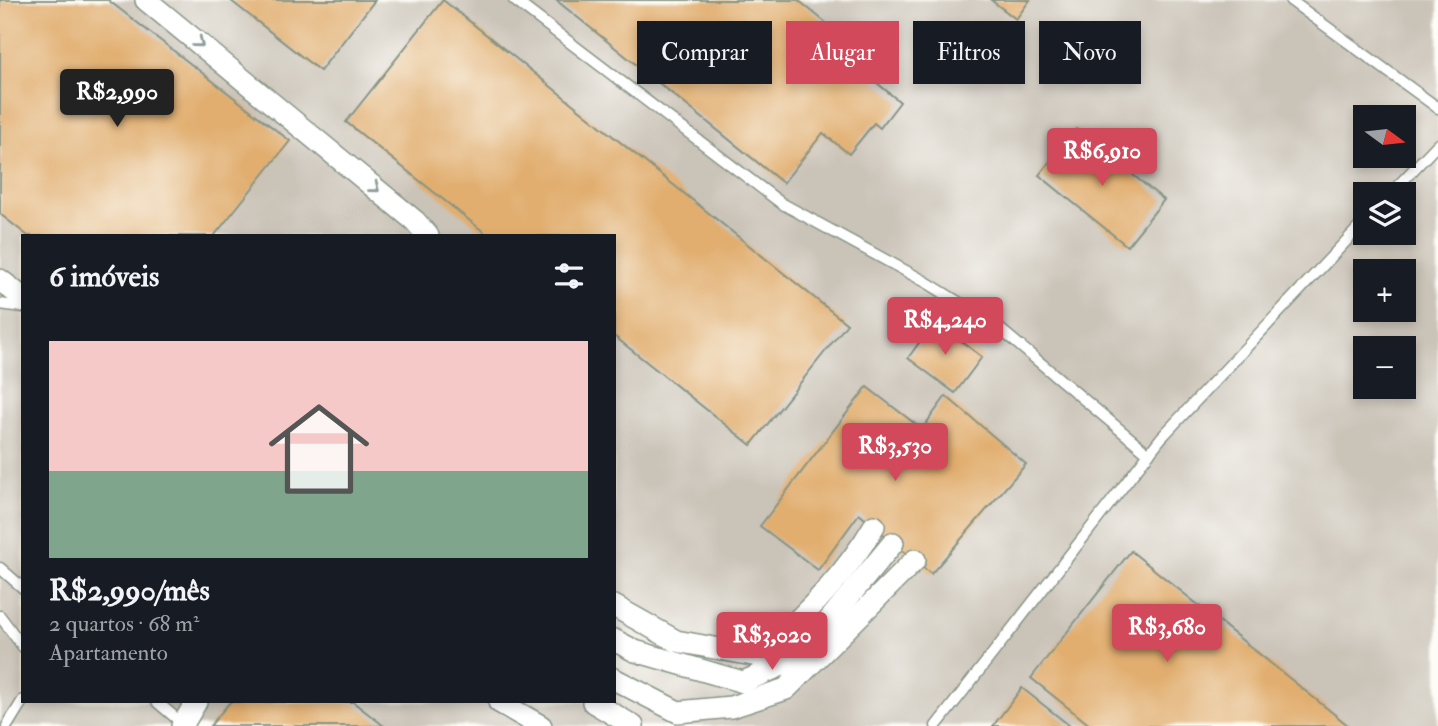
<!DOCTYPE html>
<html lang="pt">
<head>
<meta charset="utf-8">
<style>
  :root { --surface:#171b24; --page:#242831; --text:#f1f3f6; --muted:#9ea1a6; --line:#363941; --accent:#d1495b }
  body { margin:0; font-family:"IM FELL Double Pica",serif; background:var(--page); color:var(--text); height:100vh; display:flex; flex-direction:column; font-size:26px; white-space:nowrap }
  * { box-sizing:border-box; margin:0 }
  p { font-size:23px; color:var(--muted) }
  .icon { flex:none; width:38px; height:38px; fill:none; stroke:currentColor; stroke-width:2; stroke-linecap:round; stroke-linejoin:round }
  .map { position:relative; flex:1; overflow:hidden }
  .sheet { position:absolute; left:21px; top:234px; width:595px; height:469px; display:flex; flex-direction:column; background:var(--surface); border-radius:0px; box-shadow:0 4px 10px #0003 }
  .sheet>* { flex:none }
  .guide { position:absolute; left:637px; top:21px; width:665px; height:63px; display:flex; gap:14px }
  .needle { width:46px; rotate:105deg }
  .tools { position:absolute; left:1353px; top:105px; display:grid; gap:14px }
  .tools a { display:grid; place-items:center; width:63px; height:63px; border-radius:0px; background:var(--surface); box-shadow:0 4px 10px #0003; font-size:35px }
  .price { position:absolute; translate:-50% -60px; padding:0 16px; border-radius:7px; background:var(--accent); color:#fff; font-size:23px; line-height:46px; filter:drop-shadow(0 2px 4px #0008) }
  .price::after { content:''; position:absolute; left:50%; top:42px; width:21px; height:16px; margin-left:-10px; background:inherit; clip-path:polygon(0 0,100% 0,50% 100%) }
  .price.selected { background:#222; color:#fff }
  ul { padding:0; list-style:none }
  li { display:grid; align-content:center; gap:14px; height:371px; padding:0 28px }
  li+li { border-top:2px solid var(--line) }
  li span { display:grid; place-items:center; height:217px; border-radius:0px; color:#555 }
  li>.icon { margin-inline-start:auto }
  span .icon { width:126px; height:126px; fill:#fffc; stroke-width:1 }
  li b { font-size:30px }
  h2 { display:flex; justify-content:space-between; align-items:center; height:84px; padding:0 28px; font-size:30px }
  .pill { padding:0 24px; border-radius:0px; background:var(--surface); box-shadow:0 4px 10px #0003; font-size:24px; line-height:63px }
  .pill.selected { background:var(--accent); color:#fff }
  .map>svg:first-child { display:block }
  .industrial { fill:#cac3b8; fill-rule:evenodd }
  .building { fill:#e1ae6f }
  .lines { fill:none; stroke-linecap:round; stroke-linejoin:round }
  .service-casing { stroke:#889586; stroke-width:13 }
  .minor-casing { stroke:#889586; stroke-width:24 }
  .service { stroke:#fff; stroke-width:10 }
  .minor { stroke:#fff; stroke-width:21 }
  .oneway { stroke:#8f9e9a }
</style>
</head>
<body>
<div class="map">
<svg width="1438" height="726" viewBox="0 0 1438 726">
  <rect width="100%" height="100%" fill="#fdfcf7"/>
  <filter id="ink" filterUnits="userSpaceOnUse"><feTurbulence type="fractalNoise" baseFrequency=".0143" numOctaves="2"/><feDisplacementMap in="SourceGraphic" scale="14" xChannelSelector="R" yChannelSelector="G"/><feConvolveMatrix kernelMatrix="1 2 1 2 8 2 1 2 1" color-interpolation-filters="sRGB"/></filter>
  <filter id="wash" filterUnits="userSpaceOnUse"><feTurbulence type="fractalNoise" baseFrequency=".00686" numOctaves="4" result="noise"/><feDisplacementMap in="SourceGraphic" scale="28" xChannelSelector="R" yChannelSelector="G"/><feGaussianBlur stdDeviation="1.57" result="paint"/><feColorMatrix in="noise" values="0 0 0 0 0 0 0 0 0 0 0 0 0 0 0 0 0 1.4 0 .05"/><feComposite in="paint" operator="in"/></filter>
  <g filter="url(#wash)">
    <rect width="100%" height="100%" fill="#f2edd8"/>
    <!-- industrial -->
    <path class="industrial" d="M0,0H1438V726H0ZM1365,117H1404V156H1365ZM1365,194H1404V233H1365ZM23,236H614V702H23ZM1365,271H1404V310H1365ZM1365,348H1404V387H1365Z"/>
    <g id="blocks">
      <!-- building -->
      <g class="building">
        <polygon points="0,0 108,0 290,141 214,236 28,236 0,214"/>
        <polygon points="230,0 375,0 320,71"/>
        <polygon points="443,0 847,324 751,445 614,336 614,236 489,236 346,122"/>
        <polygon points="556,0 798,0 874,62 865,73 900,102 880,128 874,123 849,154 823,133 783,183"/>
        <polygon points="991,0 1030,0 1016,19"/>
        <polygon points="1076,129 1164,200 1127,246 1039,175"/>
        <polygon points="935,321 982,357 955,393 908,358"/>
        <polygon points="867,387 922,429 946,396 1026,464 931,574 859,514 818,570 760,526"/>
        <polygon points="1131,551 1349,726 1091,726 1031,678"/>
        <polygon points="1022,688 1070,726 993,726"/>
        <polygon points="230,702 353,702 384,726 210,726"/>
      </g>
    </g>
  </g>
  <g filter="url(#ink)">
    <use href="#blocks" fill-opacity="0" stroke="#889586" stroke-width="2"/>
    <g class="lines">
      <defs>
        <g id="service">
          <polyline points="514,0 781,203 926,282 994,324 1149,454"/>
          <polyline points="1290,0 1438,108"/>
          <polyline points="1390,194 1438,144"/>
          <polyline points="0,304 23,307"/>
          <polyline points="0,568 23,588"/>
          <polyline points="0,616 23,647"/>
          <polyline points="157,702 183,724"/>
          <polyline points="7,726 23,700"/>
          <polyline points="936,726 1161,438 1365,221"/>
        </g>
        <g id="minor">
          <polyline points="146,0 415,221 428,236"/>
          <polyline points="0,280 23,298"/>
          <path d="M614,606L676,641L758,656C802,619 845,576 874,526"/>
          <polyline points="614,640 635,651 743,682 798,658 893,543"/>
          <polyline points="614,679 678,712 731,707 786,689 915,560"/>
          <polyline points="499,702 541,726"/>
          <polyline points="593,702 633,726"/>
          <polyline points="182,726 196,702"/>
        </g>
      </defs>
      <!-- service casing -->
      <use href="#service" class="service-casing"/>
      <!-- minor casing -->
      <use href="#minor" class="minor-casing"/>
      <!-- service -->
      <use href="#service" class="service"/>
      <!-- minor -->
      <use href="#minor" class="minor"/>
    </g>
    <!-- one-way arrows -->
    <defs><path id="oneway-chevron" d="M-2-3.5L2.5 0L-2 3.5" fill="none" stroke-width="1.6" stroke-linecap="round" stroke-linejoin="round" transform="scale(1.75)"/></defs>
    <g class="oneway">
      <use href="#oneway-chevron" transform="translate(199 43) rotate(39)"/>
      <use href="#oneway-chevron" transform="translate(375 188) rotate(39)"/>
    </g>
  </g>
</svg>
<div class="tools">
<a><svg class="needle" viewBox="-14 -14 28 28"><path d="M0-13l5 13h-10z" fill="#e53935"/><path d="M0 13l5-13h-10z" fill="#9ea1a6"/></svg></a>
<a><svg class="icon" aria-label="layers" viewBox="0 0 24 24"><path d="M12 4l9 5-9 5-9-5zM3 14l9 5 9-5"/></svg></a>
<a>+</a>
<a>−</a>
</div>
<b class="price selected" style="left:117px;top:129px">R$2,990</b>
<b class="price" style="left:1102px;top:188px">R$6,910</b>
<b class="price" style="left:945px;top:357px">R$4,240</b>
<b class="price" style="left:895px;top:483px">R$3,530</b>
<b class="price" style="left:1167px;top:664px">R$3,680</b>
<b class="price" style="left:772px;top:672px">R$3,020</b>
<div class="guide">
<a class="pill">Comprar</a>
<a class="pill selected">Alugar</a>
<a class="pill">Filtros</a>
<a class="pill">Novo</a>
</div>
<section class="sheet">
<h2>6 imóveis<svg class="icon" aria-label="filters" viewBox="0 0 24 24"><path d="M4 7h16M4 17h16"/><circle cx="9" cy="7" r="2"/><circle cx="15" cy="17" r="2"/></svg></h2>
<ul>
<li><span style="background:linear-gradient(#f6c9c9 60%,#7fa58c 0)"><svg class="icon" aria-label="home" viewBox="0 0 24 24"><path d="M3 11l9-7 9 7M6 9v11h12V9"/></svg></span><div><b>R$2,990/mês</b><p>2 quartos · 68 m²</p><p>Apartamento</p></div></li>
</ul>
</section>
</div>
</body>
</html>
